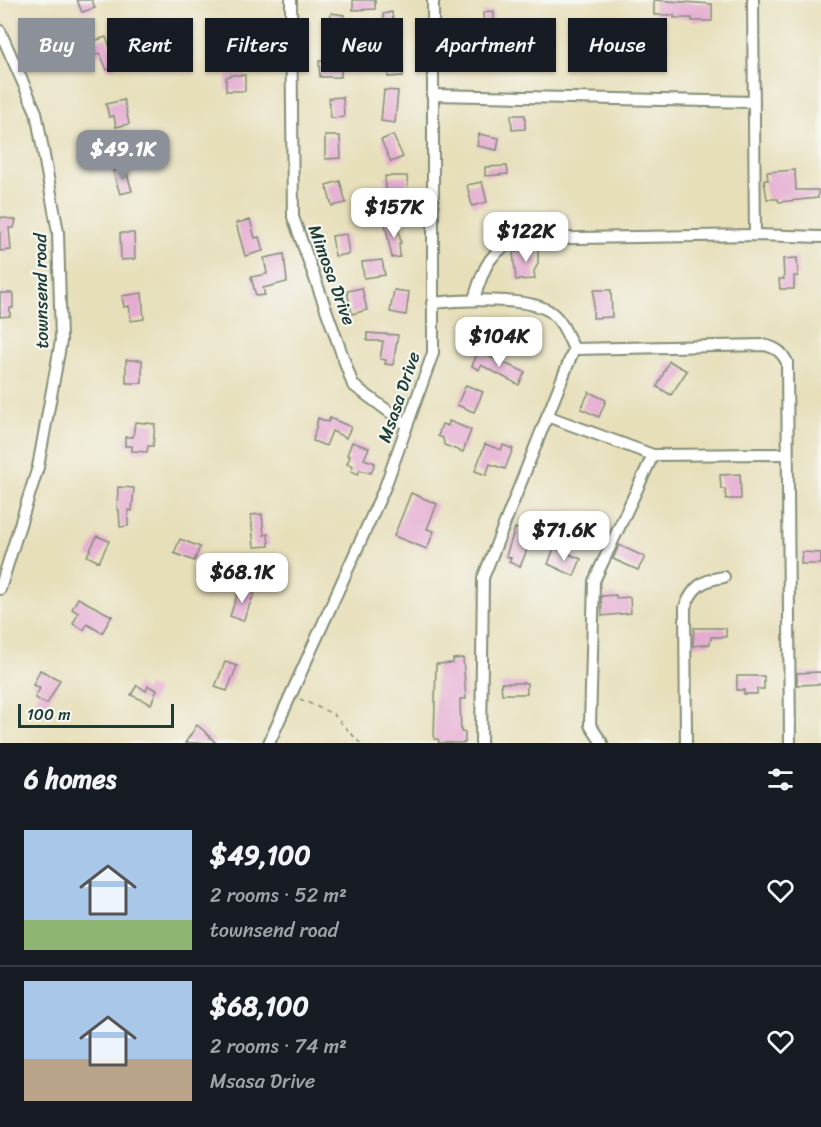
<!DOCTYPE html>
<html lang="en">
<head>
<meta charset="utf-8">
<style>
  :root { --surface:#171b24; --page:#20242c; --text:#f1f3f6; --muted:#9ea1a6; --line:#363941; --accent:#8c9099 }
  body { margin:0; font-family:Sriracha,sans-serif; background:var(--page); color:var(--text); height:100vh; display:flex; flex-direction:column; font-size:22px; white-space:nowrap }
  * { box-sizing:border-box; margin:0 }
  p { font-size:20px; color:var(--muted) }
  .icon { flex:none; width:33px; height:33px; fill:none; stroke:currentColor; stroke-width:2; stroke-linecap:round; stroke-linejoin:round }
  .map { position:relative; height:743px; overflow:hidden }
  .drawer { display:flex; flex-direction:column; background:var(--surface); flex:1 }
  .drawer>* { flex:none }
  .top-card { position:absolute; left:18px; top:18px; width:786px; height:54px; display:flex; gap:12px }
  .scale { position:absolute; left:18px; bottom:15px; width:156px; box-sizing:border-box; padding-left:6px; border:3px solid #1f3d34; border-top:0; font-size:16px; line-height:21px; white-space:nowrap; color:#1f3d34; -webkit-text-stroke:4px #f6f6f2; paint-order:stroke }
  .price { position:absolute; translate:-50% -51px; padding:0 14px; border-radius:12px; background:#fff; color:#222; font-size:20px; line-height:39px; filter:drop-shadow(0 2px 3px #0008) }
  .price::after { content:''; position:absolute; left:50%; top:36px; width:18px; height:14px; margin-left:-9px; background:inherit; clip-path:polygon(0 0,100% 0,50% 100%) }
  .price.selected { background:var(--accent); color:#fff }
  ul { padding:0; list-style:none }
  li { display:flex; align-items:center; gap:18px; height:150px; padding:0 24px }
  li+li { border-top:2px solid var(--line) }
  li span { display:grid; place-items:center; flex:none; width:168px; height:120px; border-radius:0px; color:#555 }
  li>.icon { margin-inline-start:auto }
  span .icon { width:72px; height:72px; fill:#fffc; stroke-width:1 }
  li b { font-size:26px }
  h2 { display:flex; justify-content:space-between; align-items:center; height:72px; padding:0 24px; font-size:26px }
  .chip { padding:0 21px; border-radius:0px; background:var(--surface); box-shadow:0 2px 4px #0004; font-size:21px; line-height:54px }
  .chip.selected { background:var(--accent); color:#fff }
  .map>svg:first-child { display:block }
  .building { fill:#e5acd1 }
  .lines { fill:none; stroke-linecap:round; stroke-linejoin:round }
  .minor-casing { stroke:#838e77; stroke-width:14 }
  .path { stroke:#838e77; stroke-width:1.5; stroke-dasharray:4.5 4.5; stroke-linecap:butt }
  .minor { stroke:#fff; stroke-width:10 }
  .labels { text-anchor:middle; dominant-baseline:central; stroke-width:4.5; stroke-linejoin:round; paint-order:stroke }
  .street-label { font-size:18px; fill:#1f3d34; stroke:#f6f6f2 }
</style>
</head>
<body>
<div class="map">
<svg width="821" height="743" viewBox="0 0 821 743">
  <rect width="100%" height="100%" fill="#f6f6f2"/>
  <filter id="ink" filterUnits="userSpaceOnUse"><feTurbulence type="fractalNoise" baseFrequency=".0167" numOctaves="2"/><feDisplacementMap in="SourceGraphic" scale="12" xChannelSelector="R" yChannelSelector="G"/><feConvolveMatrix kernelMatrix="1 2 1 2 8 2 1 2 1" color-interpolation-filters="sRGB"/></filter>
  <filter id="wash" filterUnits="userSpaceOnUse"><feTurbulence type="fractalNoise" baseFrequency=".008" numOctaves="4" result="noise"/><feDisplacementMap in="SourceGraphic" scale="24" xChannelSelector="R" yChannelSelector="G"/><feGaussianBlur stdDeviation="1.35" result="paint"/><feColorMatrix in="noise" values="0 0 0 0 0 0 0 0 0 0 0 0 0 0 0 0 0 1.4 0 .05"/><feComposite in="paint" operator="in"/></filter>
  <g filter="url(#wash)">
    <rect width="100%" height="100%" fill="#e7dfba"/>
    <g id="blocks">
      <!-- building -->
      <g class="building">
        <polygon points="77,0 92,0 95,8 82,12"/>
        <polygon points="353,0 375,0 375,9 353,10"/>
        <polygon points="654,0 712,4 712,21 692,21 692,18 674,18 674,15 654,15"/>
        <polygon points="494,11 494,25 498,25 499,33 484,34 483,12"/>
        <polygon points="392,12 393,21 400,20 401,31 386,33 383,14"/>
        <polygon points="331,13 344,15 342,35 329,34"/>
        <polygon points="106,37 117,66 107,70 100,53 96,55 91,42"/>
        <polygon points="533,41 534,44 545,43 547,55 508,61 505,45"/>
        <polygon points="399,53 399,59 403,59 403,76 388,77 387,54"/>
        <polygon points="319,61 341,61 341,77 320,77"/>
        <polygon points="233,75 245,75 245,91 226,91 226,77"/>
        <polygon points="384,90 398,91 395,123 381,121"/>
        <polygon points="343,97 344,117 331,118 329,98"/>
        <polygon points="124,100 129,124 116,127 114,116 109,117 106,104"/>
        <polygon points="511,115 525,115 525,129 512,130"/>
        <polygon points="479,134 499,138 497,150 477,146"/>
        <polygon points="393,135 403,157 391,162 381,140"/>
        <polygon points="325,136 340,136 341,158 325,159"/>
        <polygon points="159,147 162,164 149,166 146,149"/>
        <polygon points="507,166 508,174 485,176 485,167"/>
        <polygon points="125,167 132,191 120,194 113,171"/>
        <polygon points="795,170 796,190 818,190 818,198 779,202 778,199 767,199 764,180 768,180 767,172"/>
        <polygon points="385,176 407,176 408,190 395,193 395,190 386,191"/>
        <polygon points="340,181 346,203 332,206 326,185"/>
        <polygon points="482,182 487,202 472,206 467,185"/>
        <polygon points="0,217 16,220 14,228 9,228 11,250 0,251"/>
        <polygon points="250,220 255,238 259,237 263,251 245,256 236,223"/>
        <polygon points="397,221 401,243 399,243 400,257 392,258 385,224"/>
        <polygon points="120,233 134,233 135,259 121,260"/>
        <polygon points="346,234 349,254 335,256 332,236"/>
        <polygon points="526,246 538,246 538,264 534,271 535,279 516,280 513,252 526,252"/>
        <polygon points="284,254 287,282 263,288 265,295 256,296 251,277 267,274 264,258"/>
        <polygon points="797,258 798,276 794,276 794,289 780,289 779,279 784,279 783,259"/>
        <polygon points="382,260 385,275 364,278 362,262"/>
        <polygon points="362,288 367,310 352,314 347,291"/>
        <polygon points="394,290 409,292 406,315 390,312"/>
        <polygon points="594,290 611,290 612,317 593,318"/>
        <polygon points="0,293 13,293 13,308 10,308 10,316 0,317"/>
        <polygon points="142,293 144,319 131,321 129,306 124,307 122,296"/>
        <polygon points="367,333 398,335 393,365 385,364 386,360 380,359 383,341 367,341"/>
        <polygon points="478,352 525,372 519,385 481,365 479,370 472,366"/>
        <rect x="126" y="360" width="16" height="23"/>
        <polygon points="669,361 687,371 671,395 657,387"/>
        <polygon points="466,385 483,392 474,412 457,405"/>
        <polygon points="589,392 606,400 599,417 581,409"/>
        <polygon points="318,418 328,422 330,418 351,427 346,438 332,431 326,446 313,441"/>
        <polygon points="449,421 471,430 463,452 444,445 443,438 438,436 442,424 448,426"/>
        <polygon points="135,422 155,424 153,446 148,446 147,452 132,451 132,446 125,446 125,437 133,437"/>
        <polygon points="352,442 369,448 364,459 375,463 371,473 360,470 358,474 351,471 353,466 347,464 350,456 347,455"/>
        <polygon points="485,444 501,450 503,445 513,449 505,469 490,464 486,475 475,471"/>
        <polygon points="740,474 741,499 726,499 725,489 721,489 720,475"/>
        <polygon points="118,487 134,488 132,511 128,510 128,526 120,527 119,510 117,510"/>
        <polygon points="411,493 437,504 427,529 434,531 427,549 394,536"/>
        <polygon points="262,514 264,535 268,534 269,546 254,547 251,515"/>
        <polygon points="515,528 533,535 520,567 509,562 511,558 506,556"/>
        <polygon points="97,536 109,541 99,562 87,556"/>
        <polygon points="180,539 200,547 194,561 174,553"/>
        <polygon points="619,545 645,557 638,570 613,559"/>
        <polygon points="554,548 581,559 574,576 548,564"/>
        <polygon points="802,552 821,553 821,564 801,564"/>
        <polygon points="244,588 255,592 243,621 230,616 238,592 242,594"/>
        <polygon points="616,595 616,598 630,597 631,613 602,616 601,596"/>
        <polygon points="78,598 112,616 102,633 87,624 84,630 73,624 78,613 72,609"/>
        <polygon points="694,628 726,628 726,637 711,637 710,644 693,646"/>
        <polygon points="463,658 466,699 460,699 461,732 465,732 465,743 439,743 438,739 434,739 436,664 453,663 453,659"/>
        <polygon points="225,662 237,666 227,691 215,687"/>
        <polygon points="40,670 60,680 47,704 35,698 40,688 33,685"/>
        <polygon points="821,672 821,684 797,685 797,673"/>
        <polygon points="737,676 764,676 764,689 757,689 757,694 744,694 744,690 737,690"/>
        <polygon points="501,683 527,683 527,694 502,694"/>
        <polygon points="137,685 146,691 148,686 157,690 151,704 131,695"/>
        <polygon points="197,725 203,730 216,743 185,743"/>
      </g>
    </g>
  </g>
  <g filter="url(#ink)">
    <use href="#blocks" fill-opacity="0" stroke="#838e77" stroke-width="1.5"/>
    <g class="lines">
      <defs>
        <g id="minor">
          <polyline points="291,0 293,217 353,385 407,425"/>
          <polyline points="753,0 755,235"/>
          <polyline points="0,31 36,112 58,232 61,341 38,467 0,589"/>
          <polyline points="432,95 754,102"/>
          <path d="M474,299C484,268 488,251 520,239L755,235L821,237"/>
          <path d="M432,303C458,300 532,296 552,313C563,322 568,337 574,349L483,578L481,743"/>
          <path d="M574,349L764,345C776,348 781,351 787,362L790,743"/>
          <polyline points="547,416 653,455 787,454"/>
          <polyline points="269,743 385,487 433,353 433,0"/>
          <polyline points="602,743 590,725 594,581 653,455"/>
          <path d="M686,743L685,607C693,587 702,580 724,577"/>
        </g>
      </defs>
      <!-- minor casing -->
      <use href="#minor" class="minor-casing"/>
      <!-- path -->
      <polyline class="path" points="300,699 333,714 360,743"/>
      <!-- minor -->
      <use href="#minor" class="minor"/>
    </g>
  </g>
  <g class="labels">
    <!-- street labels -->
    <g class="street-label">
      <text transform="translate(332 275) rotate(70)">Mimosa Drive</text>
      <text transform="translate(41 291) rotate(-91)">townsend road</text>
      <text transform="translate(399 397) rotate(-71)">Msasa Drive</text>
    </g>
  </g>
</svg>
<div class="scale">100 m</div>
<b class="price selected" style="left:123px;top:181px">$49.1K</b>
<b class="price" style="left:394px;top:239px">$157K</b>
<b class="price" style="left:526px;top:263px">$122K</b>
<b class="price" style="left:499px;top:368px">$104K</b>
<b class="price" style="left:564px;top:562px">$71.6K</b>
<b class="price" style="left:242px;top:604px">$68.1K</b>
<div class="top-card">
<a class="chip selected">Buy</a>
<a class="chip">Rent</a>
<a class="chip">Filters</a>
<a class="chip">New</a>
<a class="chip">Apartment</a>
<a class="chip">House</a>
</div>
</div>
<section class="drawer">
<h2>6 homes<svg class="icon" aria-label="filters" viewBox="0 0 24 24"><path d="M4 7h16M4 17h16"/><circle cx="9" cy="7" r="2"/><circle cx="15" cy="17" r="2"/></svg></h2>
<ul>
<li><span style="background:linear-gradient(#a9c7e8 75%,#8fb573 0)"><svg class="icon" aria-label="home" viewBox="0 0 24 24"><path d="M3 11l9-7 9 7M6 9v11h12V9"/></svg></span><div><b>$49,100</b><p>2 rooms · 52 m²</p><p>townsend road</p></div><svg class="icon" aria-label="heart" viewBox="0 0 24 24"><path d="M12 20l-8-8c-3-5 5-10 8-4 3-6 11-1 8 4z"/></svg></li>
<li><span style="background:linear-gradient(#a9c7e8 65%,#b9a48a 0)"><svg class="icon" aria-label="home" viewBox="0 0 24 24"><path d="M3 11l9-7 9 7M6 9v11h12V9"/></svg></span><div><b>$68,100</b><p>2 rooms · 74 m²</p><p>Msasa Drive</p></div><svg class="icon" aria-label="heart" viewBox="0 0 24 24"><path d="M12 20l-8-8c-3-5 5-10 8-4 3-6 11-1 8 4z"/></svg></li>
</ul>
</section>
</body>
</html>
